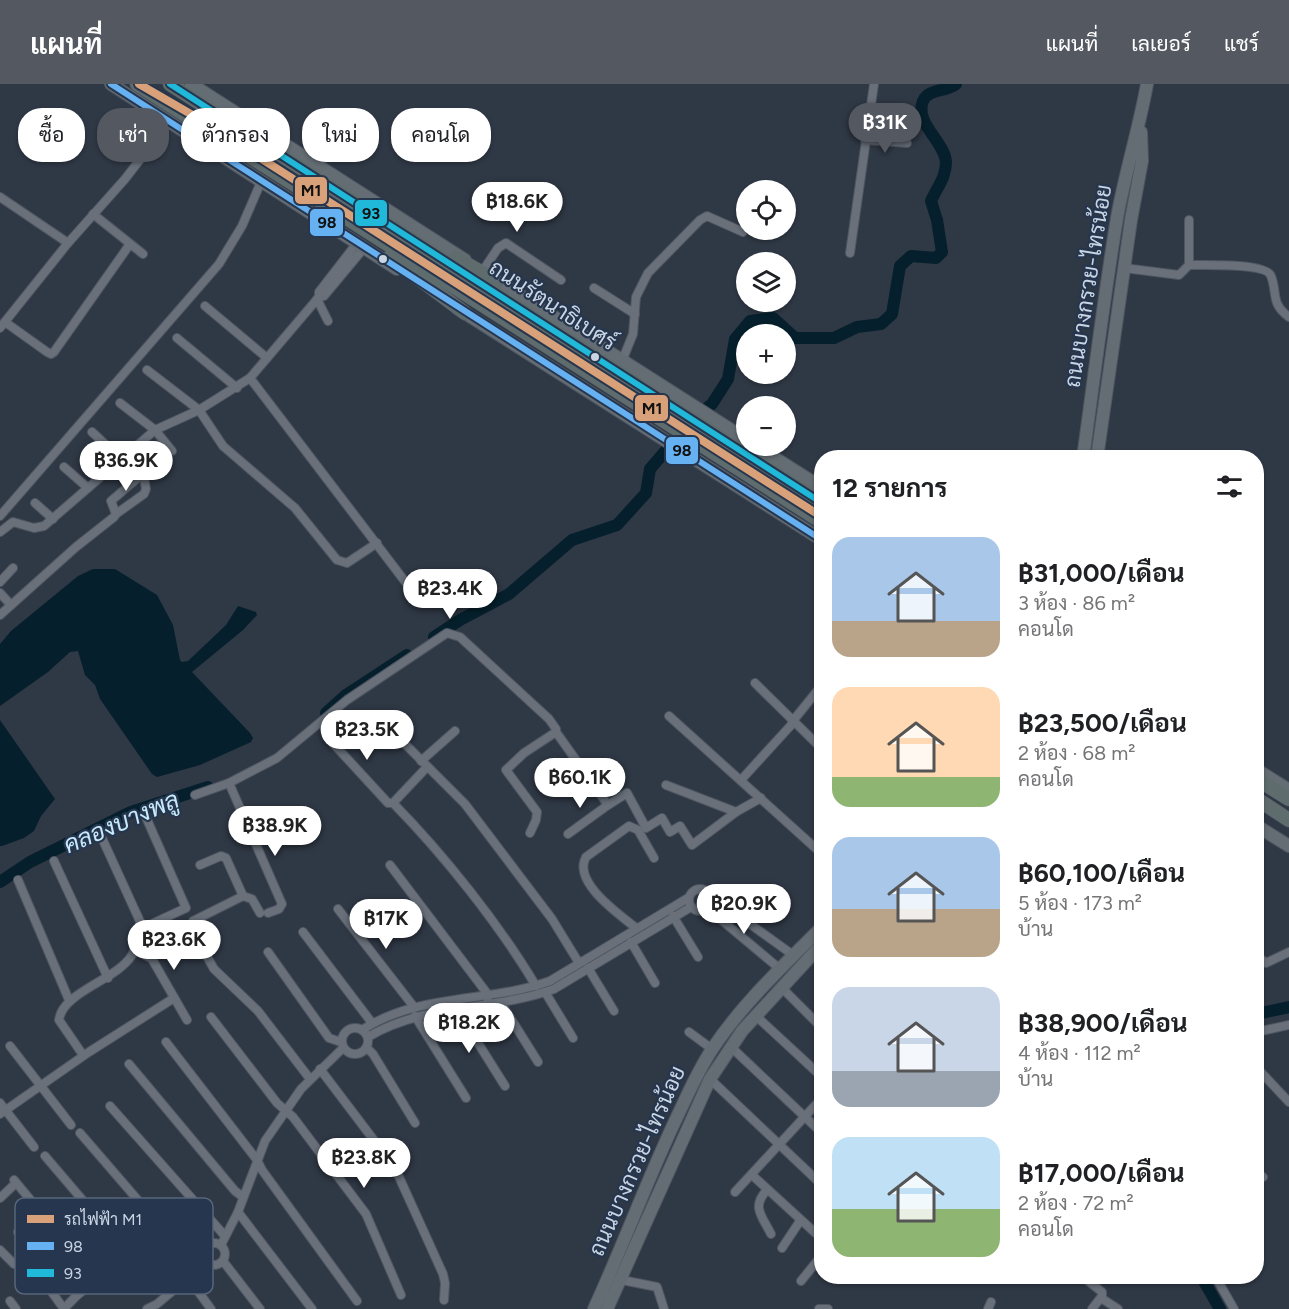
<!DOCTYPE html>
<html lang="th">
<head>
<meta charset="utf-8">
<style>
  :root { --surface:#fff; --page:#f6f6f6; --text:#202124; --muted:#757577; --accent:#545961 }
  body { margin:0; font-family:Figtree,Sarabun,sans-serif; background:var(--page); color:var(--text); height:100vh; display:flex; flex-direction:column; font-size:22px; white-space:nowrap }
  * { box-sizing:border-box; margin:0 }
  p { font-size:20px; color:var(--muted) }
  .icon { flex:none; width:33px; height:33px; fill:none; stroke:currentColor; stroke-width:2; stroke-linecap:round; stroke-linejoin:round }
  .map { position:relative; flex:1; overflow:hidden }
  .drawer { position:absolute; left:814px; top:366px; width:450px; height:834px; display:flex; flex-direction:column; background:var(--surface); border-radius:24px; box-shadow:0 2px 4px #0004 }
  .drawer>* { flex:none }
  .hud { position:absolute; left:18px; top:24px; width:570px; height:54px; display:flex; gap:12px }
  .buttons { position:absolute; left:736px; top:96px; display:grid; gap:12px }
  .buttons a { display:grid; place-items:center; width:60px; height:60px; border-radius:50%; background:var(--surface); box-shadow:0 2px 4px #0004; font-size:30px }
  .price { position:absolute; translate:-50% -51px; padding:0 14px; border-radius:21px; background:#fff; color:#222; font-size:20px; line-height:39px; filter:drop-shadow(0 2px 3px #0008) }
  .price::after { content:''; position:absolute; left:50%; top:36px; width:18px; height:14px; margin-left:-9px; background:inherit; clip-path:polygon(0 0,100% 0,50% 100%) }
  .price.on { background:var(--accent); color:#fff }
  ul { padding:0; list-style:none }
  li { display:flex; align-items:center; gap:18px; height:150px; padding:0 18px }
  li span { display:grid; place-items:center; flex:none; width:168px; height:120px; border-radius:18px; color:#555 }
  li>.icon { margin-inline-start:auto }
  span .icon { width:72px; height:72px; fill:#fffc; stroke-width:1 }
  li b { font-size:26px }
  h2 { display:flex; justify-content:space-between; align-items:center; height:72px; padding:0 18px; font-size:26px }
  .chip { padding:0 21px; border-radius:24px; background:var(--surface); box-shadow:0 2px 4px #0004; font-size:21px; line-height:54px }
  .chip.on { background:var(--accent); color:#fff }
  header { display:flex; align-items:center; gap:36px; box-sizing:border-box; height:84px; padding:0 30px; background:var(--accent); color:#fff }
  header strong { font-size:28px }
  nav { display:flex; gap:33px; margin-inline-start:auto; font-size:21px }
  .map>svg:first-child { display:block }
  .water { fill:#05202c }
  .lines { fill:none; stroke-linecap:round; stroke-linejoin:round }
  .river { stroke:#05202c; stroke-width:12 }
  .street-casing { stroke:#4e5662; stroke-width:10 }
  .secondary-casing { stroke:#4e5662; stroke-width:14 }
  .primary-casing { stroke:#4e5662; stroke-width:15 }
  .street { stroke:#69707a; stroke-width:8 }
  .secondary { stroke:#646d73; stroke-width:12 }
  .primary { stroke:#5f6c6d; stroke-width:14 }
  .bus-1-casing { stroke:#26364e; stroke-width:10 }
  .bus-2-casing { stroke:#26364e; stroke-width:10 }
  .bus-1 { stroke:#66b1f2; stroke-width:6 }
  .bus-2 { stroke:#20b9da; stroke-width:6 }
  .metro-1-casing { stroke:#26364e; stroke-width:12 }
  .metro-1 { stroke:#d9a179; stroke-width:8 }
  .bus-dot { fill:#cad5e4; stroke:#26364e; stroke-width:2 }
  .labels { text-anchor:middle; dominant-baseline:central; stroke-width:4.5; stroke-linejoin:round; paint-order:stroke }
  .street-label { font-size:22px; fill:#cad5e4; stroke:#26364e }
  .water-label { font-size:24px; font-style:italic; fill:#c7eafb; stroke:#26364e }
  .key { fill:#26364e; stroke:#57667b; stroke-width:1.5 }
  .key-label { font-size:16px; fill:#cad5e4 }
  .line-badge { stroke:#26364e; stroke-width:2 }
  .pale-badge-label { font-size:16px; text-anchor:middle; font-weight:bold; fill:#111 }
</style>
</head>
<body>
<header>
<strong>แผนที่</strong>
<nav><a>แผนที่</a><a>เลเยอร์</a><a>แชร์</a></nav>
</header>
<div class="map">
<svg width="1289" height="1225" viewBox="0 0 1289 1225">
  <rect width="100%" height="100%" fill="#2f3845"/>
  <!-- water -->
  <g class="water">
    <polygon points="93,485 115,485 157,511 173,541 180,576 182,578 188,577 226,541 238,522 256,528 257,531 243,546 192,588 250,649 253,654 251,658 200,681 157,693 152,690 100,615 95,601 85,591 78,567 70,568 48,588 0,622 0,560 11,547 78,492"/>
    <polygon points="0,636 55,715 41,732 34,747 24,754 2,762 0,762"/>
  </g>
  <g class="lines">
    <!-- river -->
    <g class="river">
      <path d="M434,553L460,536L509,510L572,456L617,441L646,409L650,385L693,335L712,320L728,295L735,255L750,237L773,234L795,254H834L857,243L881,240L892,230L900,182L911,172L936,174L942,168L937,136L931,117C937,103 946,94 946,78C945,58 914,39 923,17C929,4 947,8 956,0"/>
      <polyline points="326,629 346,611 407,571"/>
      <polyline points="0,798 30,778 131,728 208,703"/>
      <polyline points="1257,930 1289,923"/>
      <polyline points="1201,1192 1220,1225"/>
    </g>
    <defs>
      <g id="street">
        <polyline points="865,56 907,59"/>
        <polyline points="0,113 68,159"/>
        <polyline points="93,130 143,170"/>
        <polyline points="357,159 319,208 319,213 324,212 364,164"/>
        <polyline points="850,169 874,0"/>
        <polyline points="1189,181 1189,136"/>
        <path d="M1124,184L1179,191L1189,181C1203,181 1267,179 1271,192C1278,210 1270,219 1289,233"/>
        <polyline points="482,188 498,164 506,159 561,196"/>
        <polyline points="594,204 635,230"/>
        <polyline points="317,215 328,237"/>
        <polyline points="205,222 267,274"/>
        <polyline points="5,238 47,268 51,270 54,268 130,160"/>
        <polyline points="0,244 68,159 125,95 169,38"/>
        <polyline points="177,254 237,304"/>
        <polyline points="622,277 633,250 636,213 648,189 700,136 707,132 743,148"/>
        <polyline points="147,286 199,326 223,362 295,424 337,476 347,479 377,459"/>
        <polyline points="250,294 410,504"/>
        <polyline points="120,319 155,346 172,367"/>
        <polyline points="92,348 122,376"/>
        <polyline points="64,383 88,404"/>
        <polyline points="35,419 53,435"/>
        <polyline points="116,430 144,410 146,405 143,388"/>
        <polyline points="0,432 219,180 242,142 261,98"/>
        <polyline points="0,448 13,438 34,444 44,442 155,346 199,326 250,294 319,213"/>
        <polyline points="0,498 13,484"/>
        <polyline points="0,509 11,521"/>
        <polyline points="0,531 76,463 114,433 116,430 111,417 161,374"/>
        <polyline points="755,599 822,665"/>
        <polyline points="669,632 822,770"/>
        <polyline points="792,638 822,601"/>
        <polyline points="556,648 608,721 627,709 646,744 662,734 670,748 680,742 692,761 736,728"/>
        <polyline points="330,656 388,719 393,719 427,683"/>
        <polyline points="402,657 465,720 552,835 579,879"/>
        <polyline points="421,677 455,647"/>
        <polyline points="741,696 793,639"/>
        <polyline points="229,699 282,820 279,825 268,829"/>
        <polyline points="666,701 736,728 761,714"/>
        <polyline points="195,711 229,699 277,674 347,616 447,549 460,553 549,635 556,645 556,648 524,669 506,686 537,728 536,736 530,749"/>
        <path d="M393,719C444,771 499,840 536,902"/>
        <polyline points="568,750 608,721"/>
        <polyline points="101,752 143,844"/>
        <polyline points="54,777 108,894"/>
        <polyline points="200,781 221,772 226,774 243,812"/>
        <polyline points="390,781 486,908 488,917"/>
        <polyline points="18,796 69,916"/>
        <circle cx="700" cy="816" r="11"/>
        <polyline points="711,812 793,871"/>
        <polyline points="707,824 780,885"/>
        <polyline points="338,825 414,923"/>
        <polyline points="260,829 252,815 243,812 193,837 192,846 214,885 258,927 310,995"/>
        <polyline points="673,832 698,873"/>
        <path d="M636,844C619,830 572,798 586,773L629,742L638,746L654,774"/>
        <polyline points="303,848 372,939"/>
        <polyline points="631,858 655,899"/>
        <polyline points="134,865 152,875 187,936"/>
        <polyline points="268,868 329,954 341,958"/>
        <polyline points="1257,872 1266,879 1289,868"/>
        <polyline points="588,884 614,927"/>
        <polyline points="782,904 822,944"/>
        <polyline points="545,908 573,954"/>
        <polyline points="501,919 538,978"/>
        <polyline points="456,924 505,1002"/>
        <polyline points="415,932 466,1014"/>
        <polyline points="756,932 822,993"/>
        <polyline points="211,933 277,1019 293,1033 366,1130 401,1211"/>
        <circle cx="355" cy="957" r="13"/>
        <path d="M362,946C418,909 489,919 550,897L688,814"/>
        <polyline points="689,948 712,965"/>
        <polyline points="1257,948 1289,941"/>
        <path d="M368,953C425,919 493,927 554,905L691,823"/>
        <polyline points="166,958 257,1076 262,1086 357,1217"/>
        <polyline points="10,962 71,1041"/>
        <polyline points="731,963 822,1049"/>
        <polyline points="367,964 373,970 415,1039"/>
        <path d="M83,971L59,936C62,908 117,896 132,871C137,863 139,852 143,844L186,824L145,731"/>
        <polyline points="129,980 235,1107 243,1113"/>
        <polyline points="1257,984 1289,1018"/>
        <polyline points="320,985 395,1084 443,1190 445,1199 444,1216"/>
        <polyline points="710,995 822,1101"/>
        <polyline points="0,1019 34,1063"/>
        <polyline points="110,1022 225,1152"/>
        <polyline points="0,1030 89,968 174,914"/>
        <polyline points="80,1049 174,1158 203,1168"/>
        <polyline points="45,1072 132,1174"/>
        <polyline points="1257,1088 1263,1093"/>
        <polyline points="752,1091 822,1155"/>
        <polyline points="14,1096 96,1195"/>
        <path d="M767,1106C751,1123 762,1132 771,1150"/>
        <polyline points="735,1108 822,1014"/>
        <polyline points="0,1114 16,1099"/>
        <polyline points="238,1128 312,1225"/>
        <polyline points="18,1148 41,1126"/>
        <circle cx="214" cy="1170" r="11"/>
        <polyline points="221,1161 238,1128 265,1057 301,1005 343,964"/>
        <polyline points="782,1164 800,1137"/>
        <polyline points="0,1166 14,1180"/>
        <polyline points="28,1175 64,1225"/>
        <polyline points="223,1177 260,1225"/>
        <polyline points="1082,1192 1102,1208 1102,1212 1092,1225"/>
        <polyline points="1215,1192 1234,1225"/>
        <polyline points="189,1195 211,1225"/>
        <polyline points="622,1196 657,1203 664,1225"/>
        <polyline points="801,1197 822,1171"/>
        <polyline points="1101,1214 1118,1225"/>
        <polyline points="10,1217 16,1225"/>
        <path d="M64,1225C86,1199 105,1193 132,1174C144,1166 154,1156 166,1147"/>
        <polyline points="147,1225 157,1220 207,1178"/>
        <polyline points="819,1225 828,1225"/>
        <polyline points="988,1225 991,1218"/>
      </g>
      <g id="secondary">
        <polyline points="111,0 397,185"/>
        <polyline points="191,0 465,176"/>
        <polyline points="490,192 747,356"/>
        <polyline points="457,224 822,456"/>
        <polyline points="756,362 822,404"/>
        <path d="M1083,374C1094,294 1104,213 1117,134C1125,89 1139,45 1147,0"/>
        <polyline points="1097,374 1131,136 1142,77 1141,48"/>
        <polyline points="1257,686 1289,706"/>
        <polyline points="1257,742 1289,762"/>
        <path d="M594,1225C623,1162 647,1096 677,1033C688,1010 698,986 713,964C743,919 784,881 822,843"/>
        <polyline points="607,1225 710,995 742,947 822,860"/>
      </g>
      <g id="primary">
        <polyline points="137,0 822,438"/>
        <polyline points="170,0 822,419"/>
        <polyline points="390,173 465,229"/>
        <polyline points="456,174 497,197"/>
        <polyline points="1257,695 1289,715"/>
        <polyline points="1257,715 1289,736"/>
      </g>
    </defs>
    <!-- street casing -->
    <use href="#street" class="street-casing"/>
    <!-- secondary casing -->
    <use href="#secondary" class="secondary-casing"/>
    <!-- primary casing -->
    <use href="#primary" class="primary-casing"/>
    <!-- street -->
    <use href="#street" class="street"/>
    <!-- secondary -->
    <use href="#secondary" class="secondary"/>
    <!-- primary -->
    <use href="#primary" class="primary"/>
    <defs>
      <polyline id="bus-1" points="111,0 822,456"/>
      <polyline id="bus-2" points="170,0 822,419"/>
    </defs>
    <!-- bus-1 casing -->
    <use href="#bus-1" class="bus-1-casing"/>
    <!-- bus-2 casing -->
    <use href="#bus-2" class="bus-2-casing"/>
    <!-- bus-1 -->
    <use href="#bus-1" class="bus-1"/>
    <!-- bus-2 -->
    <use href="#bus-2" class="bus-2"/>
    <defs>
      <polyline id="metro-1" points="139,0 201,36 822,433"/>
    </defs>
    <!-- metro-1 casing -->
    <use href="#metro-1" class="metro-1-casing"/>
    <!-- metro-1 -->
    <use href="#metro-1" class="metro-1"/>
  </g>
  <!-- markers -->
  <g class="bus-dot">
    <circle cx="383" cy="175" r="5"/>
    <circle cx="595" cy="273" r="5"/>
  </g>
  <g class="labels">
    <!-- street labels -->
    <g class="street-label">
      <text transform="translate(1088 202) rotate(-81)">ถนนบางกรวย-ไทรน้อย</text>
      <text transform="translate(553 221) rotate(33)">ถนนรัตนาธิเบศร์</text>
      <text transform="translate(637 1077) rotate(-66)">ถนนบางกรวย-ไทรน้อย</text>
    </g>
    <!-- water labels -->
    <g class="water-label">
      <text transform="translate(121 738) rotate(-23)">คลองบางพลู</text>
    </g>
  </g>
  <!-- legend -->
  <rect x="15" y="1114" width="198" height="96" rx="9" class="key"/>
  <rect x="27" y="1131" width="27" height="8" fill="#d9a179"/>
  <rect x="27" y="1158" width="27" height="8" fill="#66b1f2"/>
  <rect x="27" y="1185" width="27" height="8" fill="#20b9da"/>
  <g class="key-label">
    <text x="64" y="1141">รถไฟฟ้า M1</text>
    <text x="64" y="1168">98</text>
    <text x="64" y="1195">93</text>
  </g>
  <g class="line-badge">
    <rect x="294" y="92" width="34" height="29" rx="6" fill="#d9a179"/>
    <rect x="354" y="115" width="34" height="28" rx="6" fill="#20b9da"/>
    <rect x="309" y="124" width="35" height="29" rx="6" fill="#66b1f2"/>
    <rect x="634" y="310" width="35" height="28" rx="6" fill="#d9a179"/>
    <rect x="665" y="352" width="34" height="29" rx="6" fill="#66b1f2"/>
  </g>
  <g class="pale-badge-label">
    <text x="311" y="112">M1</text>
    <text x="371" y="135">93</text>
    <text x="327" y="144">98</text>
    <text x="652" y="330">M1</text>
    <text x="682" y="372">98</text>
  </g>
</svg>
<div class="buttons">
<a><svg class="icon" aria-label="locate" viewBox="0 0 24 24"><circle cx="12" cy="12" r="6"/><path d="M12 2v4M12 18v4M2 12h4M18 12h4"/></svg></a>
<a><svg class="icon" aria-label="layers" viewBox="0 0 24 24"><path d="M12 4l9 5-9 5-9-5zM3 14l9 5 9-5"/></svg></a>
<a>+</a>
<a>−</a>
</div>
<b class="price on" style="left:885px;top:70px">฿31K</b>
<b class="price" style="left:517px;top:149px">฿18.6K</b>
<b class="price" style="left:126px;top:408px">฿36.9K</b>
<b class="price" style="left:450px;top:536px">฿23.4K</b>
<b class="price" style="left:367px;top:677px">฿23.5K</b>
<b class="price" style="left:580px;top:725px">฿60.1K</b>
<b class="price" style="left:275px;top:773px">฿38.9K</b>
<b class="price" style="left:744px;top:851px">฿20.9K</b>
<b class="price" style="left:386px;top:866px">฿17K</b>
<b class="price" style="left:174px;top:887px">฿23.6K</b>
<b class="price" style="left:469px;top:970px">฿18.2K</b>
<b class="price" style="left:364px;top:1105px">฿23.8K</b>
<div class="hud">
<a class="chip">ซื้อ</a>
<a class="chip on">เช่า</a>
<a class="chip">ตัวกรอง</a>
<a class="chip">ใหม่</a>
<a class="chip">คอนโด</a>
</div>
<section class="drawer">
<h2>12 รายการ<svg class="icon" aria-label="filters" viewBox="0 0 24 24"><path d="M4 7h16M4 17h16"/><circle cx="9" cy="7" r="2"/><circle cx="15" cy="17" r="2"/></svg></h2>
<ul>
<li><span style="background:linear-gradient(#a9c7e8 70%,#b9a48a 0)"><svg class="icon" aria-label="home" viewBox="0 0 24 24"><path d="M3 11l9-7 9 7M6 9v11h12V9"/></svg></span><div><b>฿31,000/เดือน</b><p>3 ห้อง · 86 m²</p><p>คอนโด</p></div></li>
<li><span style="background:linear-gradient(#ffd9b3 75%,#8fb573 0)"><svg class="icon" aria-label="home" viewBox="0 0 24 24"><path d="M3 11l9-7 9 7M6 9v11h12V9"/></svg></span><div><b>฿23,500/เดือน</b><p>2 ห้อง · 68 m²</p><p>คอนโด</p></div></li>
<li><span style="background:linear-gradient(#a9c7e8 60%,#b9a48a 0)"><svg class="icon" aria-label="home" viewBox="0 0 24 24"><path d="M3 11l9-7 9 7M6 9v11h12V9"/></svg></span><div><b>฿60,100/เดือน</b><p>5 ห้อง · 173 m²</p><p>บ้าน</p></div></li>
<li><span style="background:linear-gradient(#c9d6e8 70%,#9aa5b1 0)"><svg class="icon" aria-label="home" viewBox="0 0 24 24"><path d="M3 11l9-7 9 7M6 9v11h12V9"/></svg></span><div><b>฿38,900/เดือน</b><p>4 ห้อง · 112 m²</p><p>บ้าน</p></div></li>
<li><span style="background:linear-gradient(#bfe0f5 60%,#8fb573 0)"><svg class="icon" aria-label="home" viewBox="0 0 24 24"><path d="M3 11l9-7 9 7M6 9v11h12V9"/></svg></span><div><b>฿17,000/เดือน</b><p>2 ห้อง · 72 m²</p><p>คอนโด</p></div></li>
</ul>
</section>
</div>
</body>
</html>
